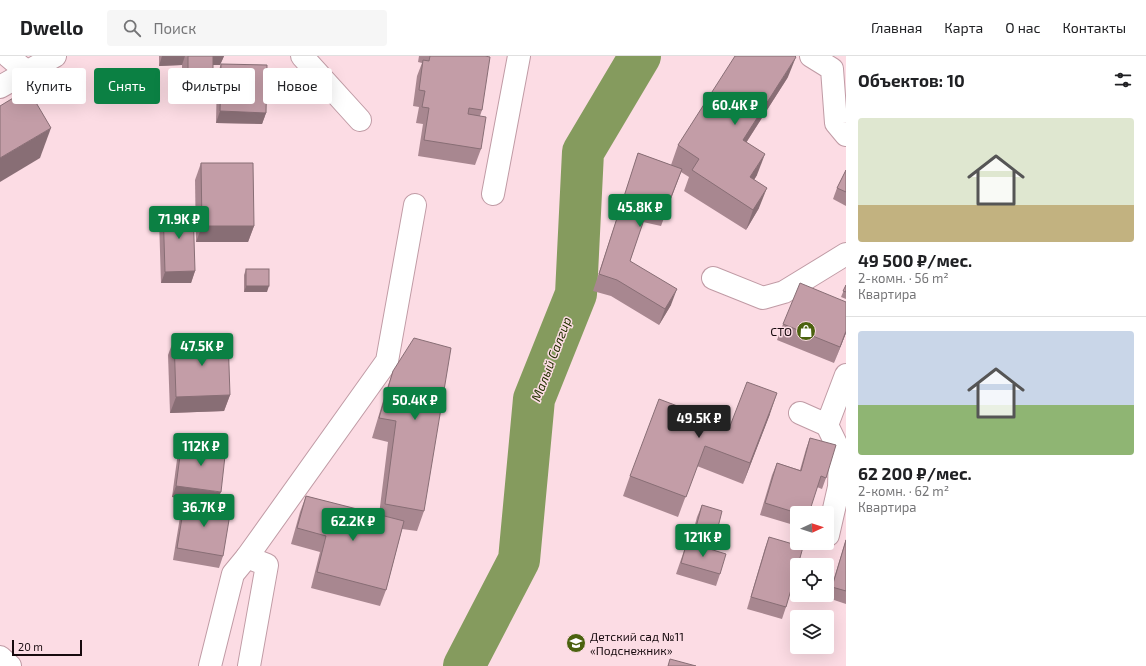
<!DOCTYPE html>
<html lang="ru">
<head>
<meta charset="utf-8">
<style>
  :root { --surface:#fff; --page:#f6f6f6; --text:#202124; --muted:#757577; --line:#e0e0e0; --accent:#0b8043 }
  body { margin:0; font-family:"Exo 2",sans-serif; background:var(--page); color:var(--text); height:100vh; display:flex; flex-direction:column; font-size:15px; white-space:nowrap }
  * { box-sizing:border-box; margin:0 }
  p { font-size:13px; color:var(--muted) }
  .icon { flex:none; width:22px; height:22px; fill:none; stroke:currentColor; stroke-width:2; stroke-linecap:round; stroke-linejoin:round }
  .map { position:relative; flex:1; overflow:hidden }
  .drawer { display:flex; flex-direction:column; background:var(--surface); width:300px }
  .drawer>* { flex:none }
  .hud { position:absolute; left:12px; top:12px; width:380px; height:36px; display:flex; gap:8px }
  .needle { width:26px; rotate:87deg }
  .buttons { position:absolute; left:790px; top:450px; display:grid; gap:8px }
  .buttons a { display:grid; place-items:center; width:44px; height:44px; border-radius:4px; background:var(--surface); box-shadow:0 4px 16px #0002; font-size:20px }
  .scale { position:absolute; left:12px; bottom:10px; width:70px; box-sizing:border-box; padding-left:4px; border:2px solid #170a0e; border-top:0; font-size:11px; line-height:14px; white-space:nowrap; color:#170a0e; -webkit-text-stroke:3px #fcdce4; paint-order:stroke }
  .price { position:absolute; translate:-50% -34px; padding:0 9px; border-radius:4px; background:var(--accent); color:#fff; font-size:13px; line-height:26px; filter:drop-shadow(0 1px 2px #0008) }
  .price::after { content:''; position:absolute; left:50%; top:24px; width:12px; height:9px; margin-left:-6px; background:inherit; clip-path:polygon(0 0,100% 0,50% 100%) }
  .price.selected { background:#222; color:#fff }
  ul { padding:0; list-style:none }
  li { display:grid; align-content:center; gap:8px; height:212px; padding:0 12px }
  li+li { border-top:1px solid var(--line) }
  li span { display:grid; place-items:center; height:124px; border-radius:4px; color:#555 }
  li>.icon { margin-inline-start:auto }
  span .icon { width:72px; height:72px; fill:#fffc; stroke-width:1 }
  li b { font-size:17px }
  h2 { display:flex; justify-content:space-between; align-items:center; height:48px; padding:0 12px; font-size:17px }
  .tag { padding:0 14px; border-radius:4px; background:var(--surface); box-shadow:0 4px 16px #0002; font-size:14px; line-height:36px }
  .tag.selected { background:var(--accent); color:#fff }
  header { display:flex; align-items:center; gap:24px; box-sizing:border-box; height:56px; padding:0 20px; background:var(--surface); border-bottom:1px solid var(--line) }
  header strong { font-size:19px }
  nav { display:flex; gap:22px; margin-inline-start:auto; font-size:14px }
  .search { width:280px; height:36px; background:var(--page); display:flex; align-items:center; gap:10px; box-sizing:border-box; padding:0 14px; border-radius:4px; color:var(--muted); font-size:15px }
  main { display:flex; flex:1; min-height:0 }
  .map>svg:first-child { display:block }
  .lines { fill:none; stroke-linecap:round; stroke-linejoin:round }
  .river { stroke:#859b5e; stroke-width:42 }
  .minor-casing { stroke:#c09ba5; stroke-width:24 }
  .minor { stroke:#fff; stroke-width:22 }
  .wall { fill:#a88790 }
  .shaded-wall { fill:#886e75 }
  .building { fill:#c39da7; stroke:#886e75 }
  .labels { text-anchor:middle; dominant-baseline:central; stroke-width:3; stroke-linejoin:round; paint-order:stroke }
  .poi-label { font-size:12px; fill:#170a0e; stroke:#fcdce4; text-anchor:end }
  .water-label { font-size:13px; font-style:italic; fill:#253303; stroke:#fcdce4 }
</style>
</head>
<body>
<header>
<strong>Dwello</strong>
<div class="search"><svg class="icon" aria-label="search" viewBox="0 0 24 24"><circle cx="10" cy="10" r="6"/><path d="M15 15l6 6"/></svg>Поиск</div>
<nav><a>Главная</a><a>Карта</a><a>О нас</a><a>Контакты</a></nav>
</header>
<main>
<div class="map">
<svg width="846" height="610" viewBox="0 0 846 610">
  <rect width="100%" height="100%" fill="#fcdce4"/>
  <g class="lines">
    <!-- river -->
    <polyline class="river" points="464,610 519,504 534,343 576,238 583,96 640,0"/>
    <defs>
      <g id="minor">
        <polyline points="8,0 27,16"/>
        <polyline points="302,0 360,64"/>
        <polyline points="811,0 832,13 836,67 846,79"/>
        <polyline points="0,31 55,0"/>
        <polyline points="493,138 519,0"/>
        <polyline points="713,222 763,242 784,236 846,198"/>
        <polyline points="800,357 827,369 846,319"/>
        <polyline points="827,369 840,396 839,431 828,479"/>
        <polyline points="247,501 387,305 415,149"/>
        <polyline points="0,601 10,610"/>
        <polyline points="210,610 233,518 247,501 267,509 249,610"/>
      </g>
    </defs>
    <!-- minor casing -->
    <use href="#minor" class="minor-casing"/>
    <!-- minor -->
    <use href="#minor" class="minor"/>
  </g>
  <!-- wall -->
  <g class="wall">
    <polygon points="159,0 224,0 220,9 213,9 213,13 207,30 182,30 182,9 159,10"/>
    <polygon points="419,0 485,0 482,54 480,60 481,93 475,109 418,100 423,68 416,67 419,51 413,50 417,20 422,7 418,6"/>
    <polygon points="221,8 266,57 262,68 216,67 217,19"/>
    <polygon points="788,21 746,87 757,119 754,124 759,152 746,174 684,135 689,121 681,116 661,170 643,166 630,205 671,249 659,269 611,240 593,235 633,113 638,97 671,109 678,89"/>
    <polygon points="201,107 254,170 248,186 196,186 195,124"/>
    <polygon points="846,114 846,150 833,143 837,132"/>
    <polygon points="163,152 195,215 191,227 161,227 159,164"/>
    <polygon points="246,213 267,236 244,236 244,219"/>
    <polygon points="846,229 846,243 841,241"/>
    <polygon points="783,268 846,277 834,307 777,284"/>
    <polygon points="174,283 230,339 224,355 170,357 168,299"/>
    <polygon points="393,315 424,455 417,475 402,473 386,534 380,550 311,532 320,496 291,488 300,456 306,440 379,459 388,386 372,382 386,335"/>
    <polygon points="770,358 743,428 697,410 678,461 623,440 630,420 730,370"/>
    <polygon points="810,382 826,422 822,433 817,431 797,457 797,470 760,459 772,419 777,407 800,414 806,393"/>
    <polygon points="182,385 216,447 172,441 178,396"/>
    <polygon points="185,444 223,500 219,512 173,504 181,455"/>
    <polygon points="702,449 714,487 711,493 720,518 716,530 676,518 687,486 690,487 697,461"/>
    <polygon points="769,481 786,551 782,563 747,553 765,492"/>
    <polygon points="846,483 846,548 828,542"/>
  </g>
  <!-- shaded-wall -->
  <g class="shaded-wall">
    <polygon points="162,0 185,0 182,9 159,10"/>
    <polygon points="210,0 224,0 220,9 207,9"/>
    <polygon points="796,1 788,21 735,104 743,84"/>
    <polygon points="213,13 207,30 182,30 188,14"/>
    <polygon points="220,55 266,57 262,68 216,67"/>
    <polygon points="51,72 40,102 0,126 0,102"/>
    <polygon points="765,98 757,119 743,141 750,121"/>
    <polygon points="767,132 759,152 746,174 753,154"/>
    <polygon points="202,170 254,170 248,186 196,186"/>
    <polygon points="195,215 191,227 161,227 165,216"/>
    <polygon points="246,230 269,230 267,236 244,236"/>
    <polygon points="677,233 671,249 659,269 665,253"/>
    <polygon points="846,275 846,277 834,307"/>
    <polygon points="777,337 770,358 743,428 750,407"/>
    <polygon points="230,339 224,355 170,357 176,341"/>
    <polygon points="176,430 221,436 216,447 172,441"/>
  </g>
  <!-- building -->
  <g class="building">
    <polygon points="188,0 213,0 213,13 188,14"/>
    <polygon points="430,0 485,0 490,1 482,54 469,52 468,58 486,61 481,93 424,84 429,52 422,51 425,35 419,34 423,4 429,5"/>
    <polygon points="735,0 795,0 796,1 743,84 765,98 750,121 767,132 753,154 692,114 699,103 678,89"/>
    <polygon points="221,8 267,9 266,57 220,55"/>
    <polygon points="28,33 51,72 0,102 0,50"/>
    <polygon points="638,97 682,113 666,154 649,149 630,205 677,233 665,253 617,224 599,218"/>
    <polygon points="201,107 253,107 254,170 202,170"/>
    <polygon points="846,114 846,136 837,132"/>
    <polygon points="193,151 195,215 165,216 163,152"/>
    <rect x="246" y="213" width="23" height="17"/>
    <polygon points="800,227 846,246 846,275 840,291 783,268"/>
    <polygon points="846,229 846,236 843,235"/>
    <polygon points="228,281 230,339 176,341 174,283"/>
    <polygon points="414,282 451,292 424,455 385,448 396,365 379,362 393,315"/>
    <polygon points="747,326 777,337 750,407 705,390 686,441 630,420 659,343 730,370"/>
    <polygon points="810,382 836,389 826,422 821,420 809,457 797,457 765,447 777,407 801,415"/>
    <polygon points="182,385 226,391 221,436 176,430"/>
    <polygon points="306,440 404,465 386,534 317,516 326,480 297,472"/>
    <polygon points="185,444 231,452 223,500 177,492"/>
    <polygon points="702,449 722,455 714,487 693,482"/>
    <polygon points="769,481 803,491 798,509 797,509 797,513 786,551 751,541"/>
    <polygon points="846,484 846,535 832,531"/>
    <polygon points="687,486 726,498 720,518 681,507"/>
    <polygon points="670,603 696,610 668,610"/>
  </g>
  <!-- icons -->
  <defs>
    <symbol id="shop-disc" viewBox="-11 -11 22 22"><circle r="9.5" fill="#4b620f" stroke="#fcdce4"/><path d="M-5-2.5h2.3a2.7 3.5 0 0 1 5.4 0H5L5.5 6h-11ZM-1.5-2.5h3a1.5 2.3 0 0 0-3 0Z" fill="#fff"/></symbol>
    <symbol id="school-disc" viewBox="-11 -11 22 22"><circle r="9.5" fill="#4b620f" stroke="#fcdce4"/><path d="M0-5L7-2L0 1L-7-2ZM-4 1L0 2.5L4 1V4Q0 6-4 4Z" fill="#fff"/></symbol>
  </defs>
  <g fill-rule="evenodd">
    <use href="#shop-disc" x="795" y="264" width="22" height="22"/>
    <use href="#school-disc" x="565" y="576" width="22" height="22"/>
  </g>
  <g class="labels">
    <!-- poi labels -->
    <g class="poi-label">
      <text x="792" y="275">СТО</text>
      <text x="590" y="580" text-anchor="start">Детский сад №11<tspan x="590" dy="14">«Подснежник»</tspan></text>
    </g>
    <!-- water labels -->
    <g class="water-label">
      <text transform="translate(551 303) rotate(-69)">Малый Салгир</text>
    </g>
  </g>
</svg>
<div class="buttons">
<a><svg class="needle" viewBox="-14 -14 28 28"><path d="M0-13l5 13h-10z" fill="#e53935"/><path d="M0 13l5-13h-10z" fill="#757577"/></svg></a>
<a><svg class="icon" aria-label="locate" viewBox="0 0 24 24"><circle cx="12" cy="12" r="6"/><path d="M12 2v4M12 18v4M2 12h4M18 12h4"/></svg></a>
<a><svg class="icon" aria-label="layers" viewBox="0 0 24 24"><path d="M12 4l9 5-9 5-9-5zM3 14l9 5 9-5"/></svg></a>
</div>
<div class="scale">20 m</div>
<b class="price" style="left:735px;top:70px">60.4K ₽</b>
<b class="price" style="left:640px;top:172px">45.8K ₽</b>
<b class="price" style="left:179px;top:184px">71.9K ₽</b>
<b class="price" style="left:202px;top:311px">47.5K ₽</b>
<b class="price" style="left:415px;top:365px">50.4K ₽</b>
<b class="price selected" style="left:699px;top:383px">49.5K ₽</b>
<b class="price" style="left:201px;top:411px">112K ₽</b>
<b class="price" style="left:204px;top:472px">36.7K ₽</b>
<b class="price" style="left:353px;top:486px">62.2K ₽</b>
<b class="price" style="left:703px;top:502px">121K ₽</b>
<div class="hud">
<a class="tag">Купить</a>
<a class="tag selected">Снять</a>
<a class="tag">Фильтры</a>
<a class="tag">Новое</a>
</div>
</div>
<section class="drawer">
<h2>Объектов: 10<svg class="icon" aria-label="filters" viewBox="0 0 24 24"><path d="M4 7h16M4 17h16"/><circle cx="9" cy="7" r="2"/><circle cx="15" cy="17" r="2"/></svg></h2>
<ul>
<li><span style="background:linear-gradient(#dfe7d0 70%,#c2b280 0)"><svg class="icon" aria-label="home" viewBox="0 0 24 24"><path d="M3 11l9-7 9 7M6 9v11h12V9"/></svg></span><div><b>49 500 ₽/мес.</b><p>2-комн. · 56 m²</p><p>Квартира</p></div></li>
<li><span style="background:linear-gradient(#c9d6e8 60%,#8fb573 0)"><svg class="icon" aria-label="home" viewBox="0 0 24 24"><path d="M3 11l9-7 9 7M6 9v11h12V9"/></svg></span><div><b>62 200 ₽/мес.</b><p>2-комн. · 62 m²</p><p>Квартира</p></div></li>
</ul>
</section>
</main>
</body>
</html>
